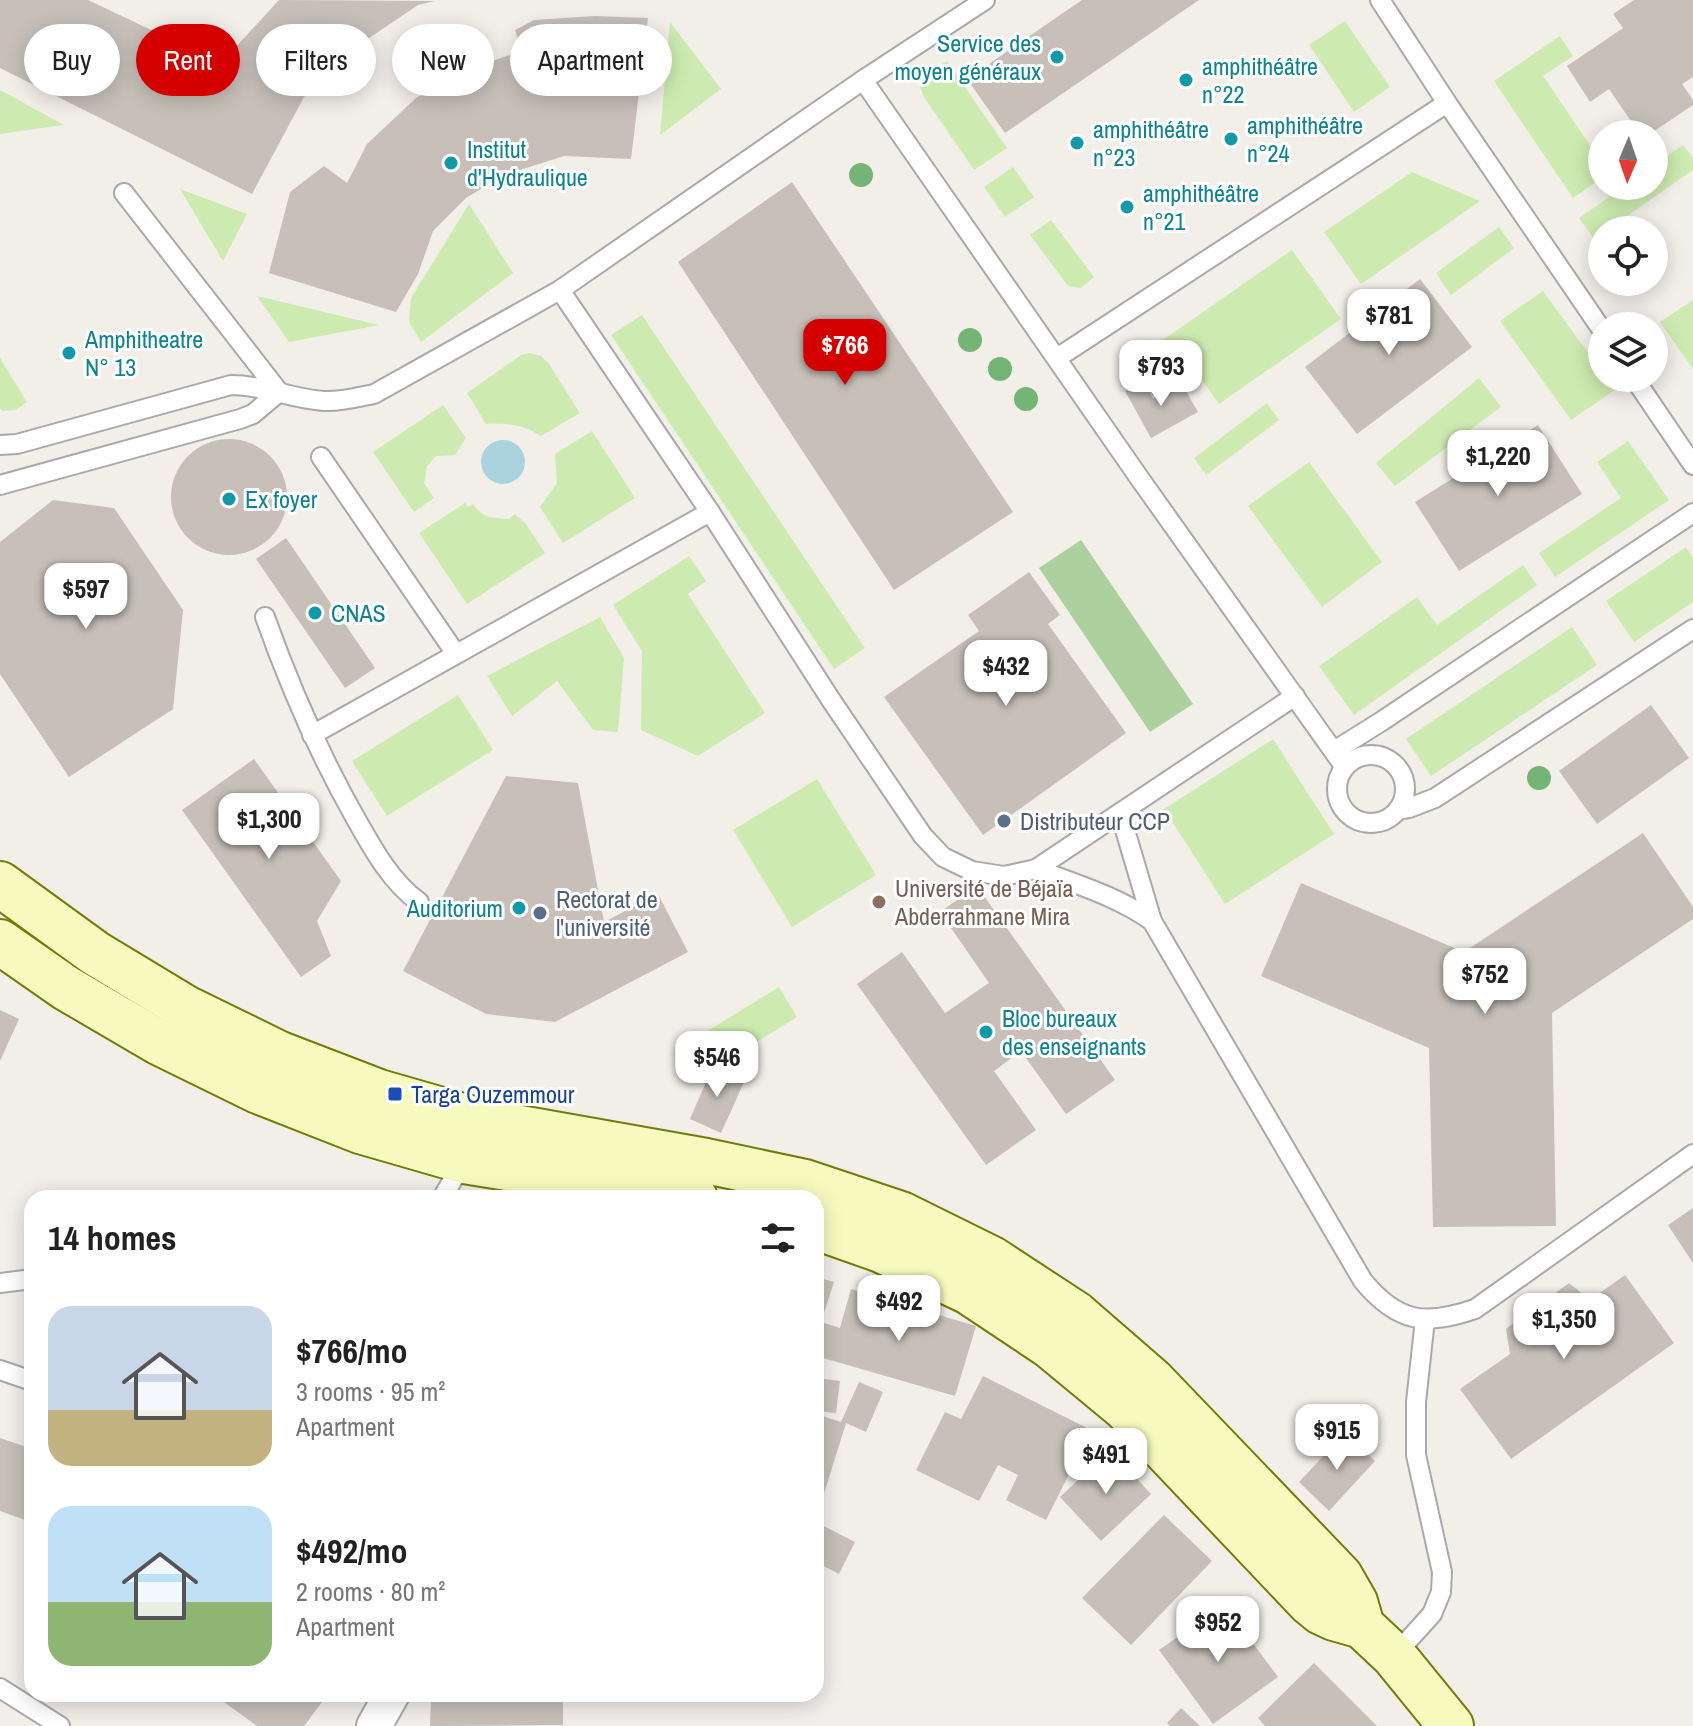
<!DOCTYPE html>
<html lang="en">
<head>
<meta charset="utf-8">
<style>
  :root { --surface:#fff; --page:#f6f6f6; --text:#222; --muted:#767676; --accent:#d40000 }
  body { margin:0; font-family:"Archivo Narrow",sans-serif; background:var(--page); color:var(--text); height:100vh; display:flex; flex-direction:column; font-size:30px; white-space:nowrap }
  * { box-sizing:border-box; margin:0 }
  p { font-size:26px; color:var(--muted) }
  .icon { flex:none; width:44px; height:44px; fill:none; stroke:currentColor; stroke-width:2; stroke-linecap:round; stroke-linejoin:round }
  .map { position:relative; flex:1; overflow:hidden }
  .panel { position:absolute; left:24px; top:1190px; width:800px; height:512px; display:flex; flex-direction:column; background:var(--surface); border-radius:24px; box-shadow:0 4px 20px #0003 }
  .panel>* { flex:none }
  .banner { position:absolute; left:24px; top:24px; width:800px; height:72px; display:flex; gap:16px }
  .needle { width:52px; rotate:182deg }
  .buttons { position:absolute; left:1588px; top:120px; display:grid; gap:16px }
  .buttons a { display:grid; place-items:center; width:80px; height:80px; border-radius:50%; background:var(--surface); box-shadow:0 4px 20px #0003; font-size:40px }
  .price { position:absolute; translate:-50% -68px; padding:0 18px; border-radius:16px; background:#fff; color:#222; font-size:26px; line-height:52px; filter:drop-shadow(0 2px 4px #0008) }
  .price::after { content:''; position:absolute; left:50%; top:48px; width:24px; height:18px; margin-left:-12px; background:inherit; clip-path:polygon(0 0,100% 0,50% 100%) }
  .price.selected { background:var(--accent); color:#fff }
  ul { padding:0; list-style:none }
  li { display:flex; align-items:center; gap:24px; height:200px; padding:0 24px }
  li span { display:grid; place-items:center; flex:none; width:224px; height:160px; border-radius:24px; color:#555 }
  li>.icon { margin-inline-start:auto }
  span .icon { width:96px; height:96px; fill:#fffc; stroke-width:1 }
  li b { font-size:34px }
  h2 { display:flex; justify-content:space-between; align-items:center; height:96px; padding:0 24px; font-size:34px }
  .pill { padding:0 28px; border-radius:36px; background:var(--surface); box-shadow:0 4px 20px #0003; font-size:28px; line-height:72px }
  .pill.selected { background:var(--accent); color:#fff }
  .map>svg:first-child { display:block }
  .grass { fill:#cdebb0 }
  .forest { fill:#add19e }
  .water { fill:#aad3df }
  .building { fill:#c7bfb8 }
  .lines { fill:none; stroke-linecap:round; stroke-linejoin:round }
  .lane-casing { stroke:#a9a9a9; stroke-width:22 }
  .street-casing { stroke:#a9a9a9; stroke-width:38 }
  .secondary-casing { stroke:#707d05; stroke-width:48 }
  .lane { stroke:#fff; stroke-width:18 }
  .street { stroke:#fff; stroke-width:34 }
  .secondary { stroke:#f7fabf; stroke-width:44 }
  .tree { fill:#74b475 }
  .culture-dot { fill:#0f9aa8; stroke:#fff; stroke-width:3 }
  .service-dot { fill:#5c6f8a; stroke:#fff; stroke-width:3 }
  .education-dot { fill:#8d6e63; stroke:#fff; stroke-width:3 }
  .transit-dot { fill:#1a4fb4; stroke:#fff; stroke-width:3 }
  .labels { text-anchor:middle; dominant-baseline:central; stroke-width:6; stroke-linejoin:round; paint-order:stroke }
  .culture-label { font-size:24px; fill:#0d838f; stroke:#fff; text-anchor:start }
  .service-label { font-size:24px; fill:#4e5e75; stroke:#fff; text-anchor:start }
  .education-label { font-size:24px; fill:#785e54; stroke:#fff; text-anchor:start }
  .transit-label { font-size:24px; fill:#164399; stroke:#fff; text-anchor:start }
</style>
</head>
<body>
<div class="map">
<svg width="1693" height="1726" viewBox="0 0 1693 1726">
  <rect width="100%" height="100%" fill="#f2efe9"/>
  <!-- grass -->
  <g class="grass">
    <polygon points="1345,21 1390,87 1354,112 1309,45"/>
    <polygon points="670,22 721,89 660,135"/>
    <polygon points="1560,36 1573,56 1543,76 1602,163 1602,178 1573,198 1494,81"/>
    <polygon points="947,61 1007,148 974,170 924,97 920,87 922,77"/>
    <polygon points="0,90 64,125 0,134"/>
    <polygon points="1683,145 1693,158 1693,170 1607,230 1602,230 1602,234 1594,239 1579,218 1625,186 1654,186 1654,165"/>
    <polygon points="1013,167 1034,197 1005,217 984,187"/>
    <polygon points="1412,172 1480,201 1361,284 1324,232"/>
    <polygon points="180,189 247,214 223,261"/>
    <polygon points="469,204 513,273 421,342 409,322 411,298"/>
    <polygon points="1051,220 1094,277 1081,288 1068,286 1030,235"/>
    <polygon points="1499,227 1514,248 1451,295 1436,273"/>
    <polygon points="1292,250 1341,319 1219,404 1188,360 1162,379 1144,353"/>
    <polygon points="1543,291 1602,372 1602,378 1606,378 1615,390 1571,420 1500,321"/>
    <polygon points="257,296 379,325 289,342"/>
    <polygon points="1693,300 1693,369 1660,322"/>
    <polygon points="642,315 865,648 834,669 611,335"/>
    <path d="M529,353L541,356L549,364L580,413L541,436C523,424 507,423 486,424L467,393L521,355Z"/>
    <polygon points="0,358 27,402 16,410 2,411 0,408"/>
    <polygon points="1479,378 1501,407 1395,486 1376,463"/>
    <polygon points="1267,403 1279,420 1206,475 1194,458"/>
    <polygon points="443,405 466,438 455,455 436,456 427,466 424,483 434,498 414,512 373,452"/>
    <polygon points="592,431 635,498 563,543 540,507 557,483 555,454"/>
    <polygon points="1628,441 1669,500 1555,577 1539,553 1621,498 1597,462"/>
    <polygon points="1309,462 1382,562 1322,607 1248,506"/>
    <path d="M465,503L468,507L473,504C482,518 493,518 509,519L515,514L526,524L545,553L467,604L419,533Z"/>
    <polygon points="1686,547 1693,558 1693,602 1634,642 1606,601"/>
    <polygon points="689,556 706,581 688,594 765,713 698,756 641,730 642,651 613,605"/>
    <polygon points="1523,565 1537,585 1354,715 1319,666 1417,597 1437,625"/>
    <polygon points="600,617 624,658 618,732 593,730 557,681 512,716 487,676"/>
    <polygon points="1572,627 1597,665 1431,776 1406,739"/>
    <polygon points="458,695 493,750 387,816 352,761"/>
    <polygon points="1273,739 1334,834 1225,904 1164,809"/>
    <polygon points="817,779 876,875 792,927 733,830"/>
    <polygon points="779,987 797,1017 710,1071 691,1041"/>
  </g>
  <!-- forest -->
  <polygon class="forest" points="1081,540 1193,704 1150,732 1039,568"/>
  <!-- water -->
  <circle class="water" cx="503" cy="462" r="22"/>
  <!-- building -->
  <g class="building">
    <polygon points="0,0 88,0 221,63 279,0 435,1 418,5 350,51 304,97 252,194 0,68"/>
    <polygon points="1082,0 1199,0 1005,133 967,79"/>
    <polygon points="1634,0 1693,0 1693,77 1682,84 1693,100 1693,105 1650,134 1640,134 1609,89 1590,102 1567,66 1623,28 1613,14"/>
    <polygon points="595,16 648,18 631,159 564,156 504,175 466,198 433,231 418,274 396,312 269,273 290,192 324,166 347,183 367,144 416,98 471,68 522,51 515,30 534,20"/>
    <polygon points="792,182 1013,512 894,590 678,262"/>
    <polygon points="1420,279 1472,347 1357,434 1305,367"/>
    <polygon points="1144,382 1153,399 1182,384 1198,412 1151,438 1125,391"/>
    <polygon points="1538,425 1582,494 1459,571 1415,502"/>
    <circle cx="229" cy="497" r="58"/>
    <polygon points="53,500 114,508 183,610 173,709 69,777 0,674 0,542"/>
    <polygon points="286,538 375,668 345,688 256,559"/>
    <polygon points="1029,572 1060,615 1048,624 1126,733 983,835 884,697 979,631 968,615"/>
    <polygon points="1651,705 1689,758 1597,824 1559,771"/>
    <polygon points="254,759 341,881 317,921 331,956 301,977 182,810"/>
    <polygon points="506,776 578,783 604,922 658,894 688,952 555,1022 486,1014 403,971"/>
    <polygon points="1643,833 1693,907 1693,919 1552,1013 1556,1226 1433,1227 1429,1048 1261,976 1301,883 1464,952"/>
    <polygon points="977,886 1115,1080 1066,1114 1021,1051 994,1071 1036,1130 986,1165 857,984 902,952 945,1013 989,983 940,912"/>
    <polygon points="0,1010 19,1019 0,1061"/>
    <polygon points="713,1066 745,1080 721,1133 690,1119"/>
    <polygon points="1693,1208 1693,1263 1668,1225"/>
    <polygon points="1625,1275 1674,1343 1511,1459 1460,1389 1510,1354 1506,1329 1569,1283 1590,1300"/>
    <polygon points="816,1277 834,1282 817,1335 816,1335"/>
    <polygon points="851,1289 976,1326 955,1396 816,1356 816,1349 824,1323 840,1328"/>
    <polygon points="983,1376 1091,1430 1046,1520 1006,1500 1018,1475 998,1465 979,1501 916,1470 945,1412 961,1419"/>
    <polygon points="816,1378 840,1381 836,1413 816,1411"/>
    <polygon points="859,1382 883,1392 866,1432 846,1423 822,1500 816,1498 816,1414 841,1422"/>
    <polygon points="1345,1433 1375,1461 1329,1511 1299,1482"/>
    <polygon points="0,1438 32,1449 32,1510 28,1521 0,1511"/>
    <polygon points="1110,1450 1151,1494 1101,1541 1060,1497"/>
    <polygon points="1164,1515 1212,1561 1131,1645 1082,1598"/>
    <polygon points="816,1522 855,1542 839,1574 816,1562"/>
    <polygon points="1224,1604 1278,1677 1213,1724 1159,1650"/>
    <polygon points="1314,1663 1377,1726 1265,1726 1258,1718"/>
    <polygon points="213,1694 328,1694 304,1726 257,1726"/>
    <polygon points="471,1694 563,1694 563,1725 430,1726 431,1701 471,1701"/>
    <polygon points="1181,1708 1200,1726 1170,1726 1167,1723"/>
  </g>
  <g class="lines">
    <defs>
      <g id="lane">
        <polyline points="1380,0 1447,103 1602,330"/>
        <polyline points="863,80 1140,479 1344,766"/>
        <polyline points="124,193 279,392"/>
        <polyline points="560,290 710,512 831,700 923,836 943,857 972,871 1004,876 1036,869 1295,696"/>
        <polyline points="1057,358 1447,103"/>
        <polyline points="1634,378 1693,465"/>
        <path d="M0,445L17,444L231,385C263,385 292,399 324,401C341,402 358,397 374,394L560,290L863,80L985,0"/>
        <polyline points="321,457 456,654"/>
        <polyline points="0,485 240,419 253,414 279,392"/>
        <path d="M265,617C290,687 319,754 356,819C373,849 391,882 419,902"/>
        <polyline points="312,735 710,512"/>
        <polyline points="1334,751 1382,721 1693,513"/>
        <circle cx="1371" cy="789" r="34"/>
        <polyline points="1398,810 1409,808 1435,798 1693,629"/>
        <polyline points="1120,813 1152,921"/>
        <path d="M1036,869C1075,884 1117,896 1152,921L1363,1281C1398,1323 1425,1326 1475,1309L1693,1154"/>
        <polyline points="442,1198 464,1161"/>
        <polyline points="0,1283 32,1279"/>
        <polyline points="0,1370 32,1381"/>
        <polyline points="1394,1656 1432,1614 1441,1592 1442,1572 1416,1455 1416,1402 1425,1319"/>
        <polyline points="0,1688 60,1726"/>
      </g>
      <polyline id="street" points="374,1726 392,1694"/>
      <g id="secondary">
        <polyline points="0,884 95,953 186,1008 280,1054 379,1092 480,1121 706,1161 805,1182 901,1214 992,1259 1076,1314 1152,1380 1340,1576 1355,1602 1362,1626"/>
        <polyline points="0,942 66,988 160,1043 258,1091 360,1131 464,1161 695,1198"/>
        <polyline points="816,1227 881,1250 969,1292 1050,1346 1125,1408 1310,1603 1321,1612 1334,1618 1362,1626 1394,1656 1451,1726"/>
      </g>
    </defs>
    <!-- lane casing -->
    <use href="#lane" class="lane-casing"/>
    <!-- street casing -->
    <use href="#street" class="street-casing"/>
    <!-- secondary casing -->
    <use href="#secondary" class="secondary-casing"/>
    <!-- lane -->
    <use href="#lane" class="lane"/>
    <!-- street -->
    <use href="#street" class="street"/>
    <!-- secondary -->
    <use href="#secondary" class="secondary"/>
  </g>
  <!-- trees -->
  <g class="tree">
    <circle cx="861" cy="175" r="12"/>
    <circle cx="970" cy="340" r="12"/>
    <circle cx="1000" cy="369" r="12"/>
    <circle cx="1026" cy="399" r="12"/>
    <circle cx="1539" cy="778" r="12"/>
  </g>
  <!-- markers -->
  <g class="culture-dot">
    <circle cx="1057" cy="57" r="8"/>
    <circle cx="1186" cy="80" r="8"/>
    <circle cx="1231" cy="139" r="8"/>
    <circle cx="1077" cy="143" r="8"/>
    <circle cx="451" cy="163" r="8"/>
    <circle cx="1127" cy="207" r="8"/>
    <circle cx="69" cy="353" r="8"/>
    <circle cx="229" cy="499" r="8"/>
    <circle cx="315" cy="613" r="8"/>
    <circle cx="519" cy="908" r="8"/>
    <circle cx="986" cy="1032" r="8"/>
  </g>
  <g class="service-dot">
    <circle cx="1004" cy="821" r="8"/>
    <circle cx="540" cy="913" r="8"/>
  </g>
  <circle class="education-dot" cx="879" cy="902" r="8"/>
  <rect class="transit-dot" x="387" y="1086" width="16" height="16" rx="4"/>
  <g class="labels">
    <!-- culture labels -->
    <g class="culture-label">
      <text x="1041" y="43" text-anchor="end">Service des<tspan x="1041" dy="28">moyen généraux</tspan></text>
      <text x="1202" y="66">amphithéâtre<tspan x="1202" dy="28">n°22</tspan></text>
      <text x="1247" y="125">amphithéâtre<tspan x="1247" dy="28">n°24</tspan></text>
      <text x="1093" y="129">amphithéâtre<tspan x="1093" dy="28">n°23</tspan></text>
      <text x="467" y="149">Institut<tspan x="467" dy="28">d'Hydraulique</tspan></text>
      <text x="1143" y="193">amphithéâtre<tspan x="1143" dy="28">n°21</tspan></text>
      <text x="85" y="339">Amphitheatre<tspan x="85" dy="28">N° 13</tspan></text>
      <text x="245" y="499">Ex foyer</text>
      <text x="331" y="613">CNAS</text>
      <text x="503" y="908" text-anchor="end">Auditorium</text>
      <text x="1002" y="1018">Bloc bureaux<tspan x="1002" dy="28">des enseignants</tspan></text>
    </g>
    <!-- service labels -->
    <g class="service-label">
      <text x="1020" y="821">Distributeur CCP</text>
      <text x="556" y="899">Rectorat de<tspan x="556" dy="28">l'université</tspan></text>
    </g>
    <!-- education labels -->
    <g class="education-label">
      <text x="895" y="888">Université de Béjaïa<tspan x="895" dy="28">Abderrahmane Mira</tspan></text>
    </g>
    <!-- transit labels -->
    <g class="transit-label">
      <text x="411" y="1094">Targa Ouzemmour</text>
    </g>
  </g>
</svg>
<div class="buttons">
<a><svg class="needle" viewBox="-14 -14 28 28"><path d="M0-13l5 13h-10z" fill="#e53935"/><path d="M0 13l5-13h-10z" fill="#767676"/></svg></a>
<a><svg class="icon" aria-label="locate" viewBox="0 0 24 24"><circle cx="12" cy="12" r="6"/><path d="M12 2v4M12 18v4M2 12h4M18 12h4"/></svg></a>
<a><svg class="icon" aria-label="layers" viewBox="0 0 24 24"><path d="M12 4l9 5-9 5-9-5zM3 14l9 5 9-5"/></svg></a>
</div>
<b class="price" style="left:1389px;top:357px">$781</b>
<b class="price selected" style="left:845px;top:387px">$766</b>
<b class="price" style="left:1161px;top:408px">$793</b>
<b class="price" style="left:1498px;top:498px">$1,220</b>
<b class="price" style="left:86px;top:631px">$597</b>
<b class="price" style="left:1006px;top:708px">$432</b>
<b class="price" style="left:269px;top:861px">$1,300</b>
<b class="price" style="left:1485px;top:1016px">$752</b>
<b class="price" style="left:717px;top:1099px">$546</b>
<b class="price" style="left:899px;top:1343px">$492</b>
<b class="price" style="left:1564px;top:1361px">$1,350</b>
<b class="price" style="left:1337px;top:1472px">$915</b>
<b class="price" style="left:1106px;top:1496px">$491</b>
<b class="price" style="left:1218px;top:1664px">$952</b>
<div class="banner">
<a class="pill">Buy</a>
<a class="pill selected">Rent</a>
<a class="pill">Filters</a>
<a class="pill">New</a>
<a class="pill">Apartment</a>
</div>
<section class="panel">
<h2>14 homes<svg class="icon" aria-label="filters" viewBox="0 0 24 24"><path d="M4 7h16M4 17h16"/><circle cx="9" cy="7" r="2"/><circle cx="15" cy="17" r="2"/></svg></h2>
<ul>
<li><span style="background:linear-gradient(#c9d6e8 65%,#c2b280 0)"><svg class="icon" aria-label="home" viewBox="0 0 24 24"><path d="M3 11l9-7 9 7M6 9v11h12V9"/></svg></span><div><b>$766/mo</b><p>3 rooms · 95 m²</p><p>Apartment</p></div></li>
<li><span style="background:linear-gradient(#bfe0f5 60%,#8fb573 0)"><svg class="icon" aria-label="home" viewBox="0 0 24 24"><path d="M3 11l9-7 9 7M6 9v11h12V9"/></svg></span><div><b>$492/mo</b><p>2 rooms · 80 m²</p><p>Apartment</p></div></li>
</ul>
</section>
</div>
</body>
</html>
